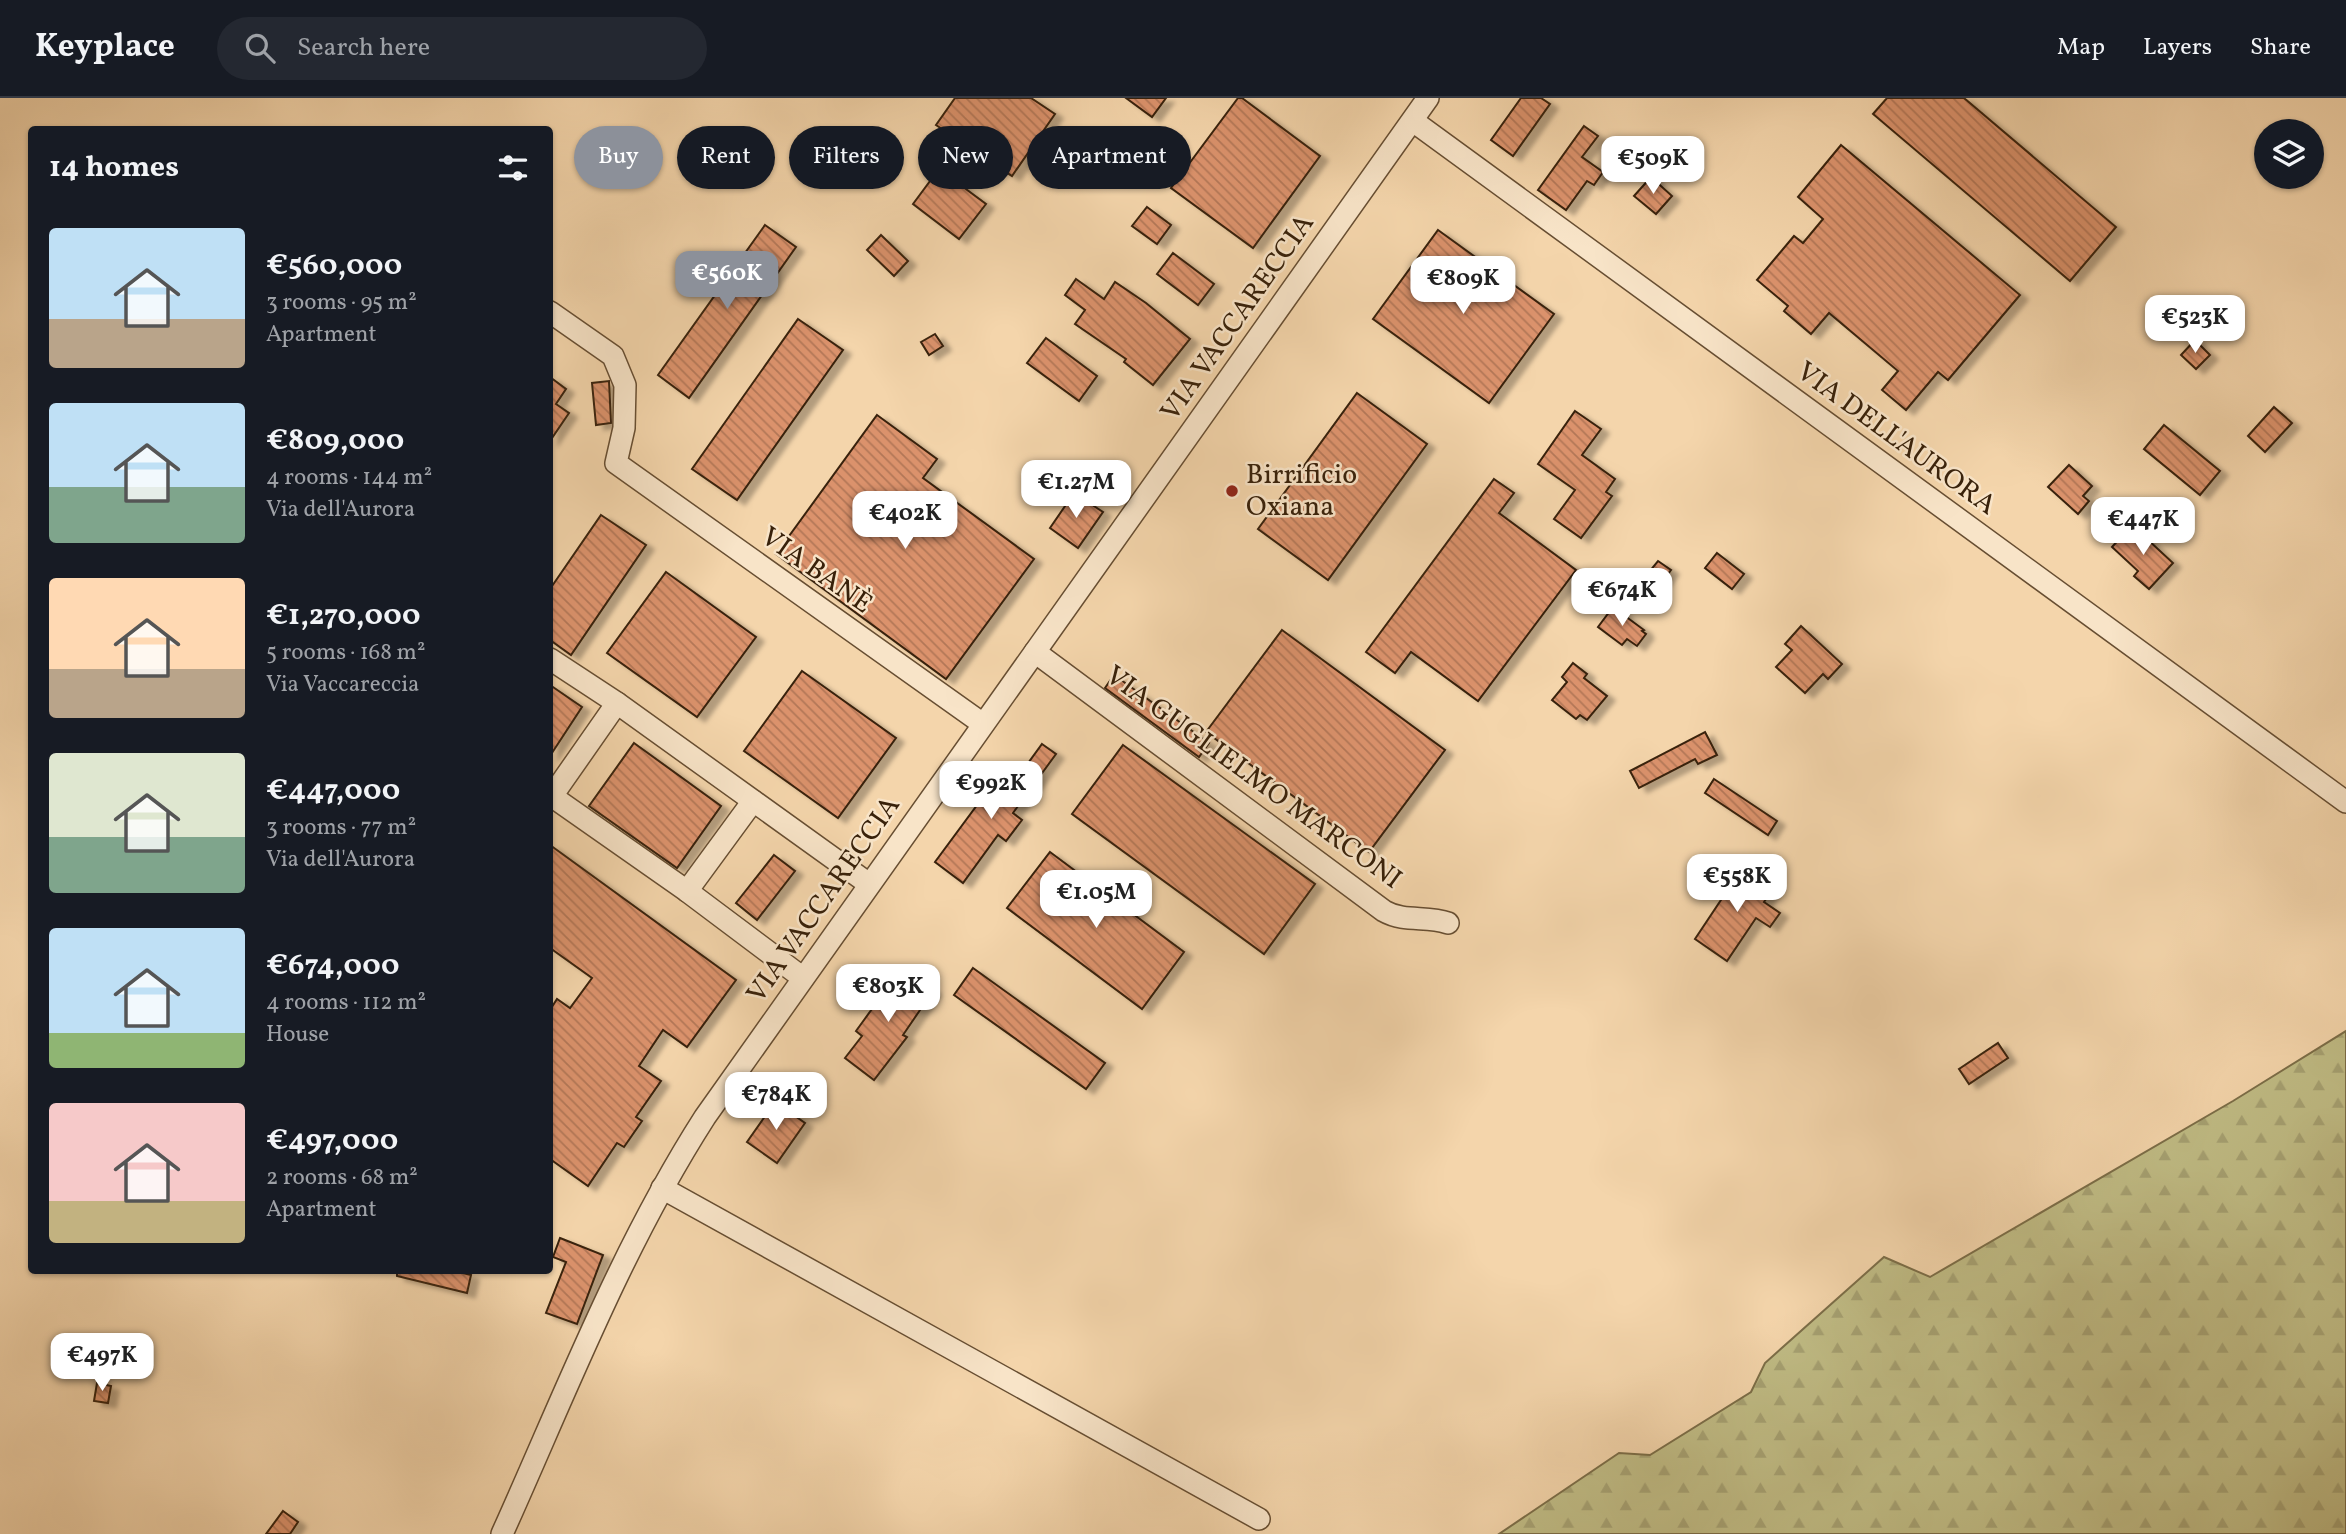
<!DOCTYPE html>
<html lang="en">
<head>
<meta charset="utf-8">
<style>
  :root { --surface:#171b24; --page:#242831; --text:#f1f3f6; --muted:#9ea1a6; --line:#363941; --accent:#8c9099 }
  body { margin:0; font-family:Vollkorn,serif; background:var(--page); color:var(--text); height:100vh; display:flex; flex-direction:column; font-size:26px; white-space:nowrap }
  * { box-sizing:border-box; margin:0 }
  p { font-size:23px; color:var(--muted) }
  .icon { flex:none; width:38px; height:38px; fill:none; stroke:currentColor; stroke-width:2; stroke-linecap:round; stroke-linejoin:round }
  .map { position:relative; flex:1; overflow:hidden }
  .drawer { position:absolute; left:28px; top:28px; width:525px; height:1148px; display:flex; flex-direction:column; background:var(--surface); border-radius:7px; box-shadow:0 2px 5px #0004 }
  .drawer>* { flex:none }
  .guide { position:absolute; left:574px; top:28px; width:665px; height:63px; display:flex; gap:14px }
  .controls { position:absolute; left:2254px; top:21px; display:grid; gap:14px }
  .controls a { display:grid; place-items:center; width:70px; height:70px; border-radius:50%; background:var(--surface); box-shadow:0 2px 5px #0004; font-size:35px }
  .price { position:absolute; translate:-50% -60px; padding:0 16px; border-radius:14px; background:#fff; color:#222; font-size:23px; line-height:46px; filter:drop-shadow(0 2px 4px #0008) }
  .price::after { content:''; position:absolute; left:50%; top:42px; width:21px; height:16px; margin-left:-10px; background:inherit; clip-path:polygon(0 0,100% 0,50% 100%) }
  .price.current { background:var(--accent); color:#fff }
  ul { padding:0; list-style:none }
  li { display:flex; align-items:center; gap:21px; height:175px; padding:0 21px }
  li span { display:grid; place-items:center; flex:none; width:196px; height:140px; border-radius:7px; color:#555 }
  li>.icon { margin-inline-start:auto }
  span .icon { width:84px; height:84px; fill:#fffc; stroke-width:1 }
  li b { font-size:30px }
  h2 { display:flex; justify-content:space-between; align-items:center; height:84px; padding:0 21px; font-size:30px }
  .pill { padding:0 24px; border-radius:32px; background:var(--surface); box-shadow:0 2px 5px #0004; font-size:24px; line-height:63px }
  .pill.current { background:var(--accent); color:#fff }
  header { display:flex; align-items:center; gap:42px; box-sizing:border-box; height:98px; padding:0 35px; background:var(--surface); border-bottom:2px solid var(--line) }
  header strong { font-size:33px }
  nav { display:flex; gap:38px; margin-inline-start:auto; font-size:24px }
  .search { width:490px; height:63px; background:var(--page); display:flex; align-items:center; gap:18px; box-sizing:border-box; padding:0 24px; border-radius:38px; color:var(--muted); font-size:26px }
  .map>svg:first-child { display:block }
  .forest { fill:url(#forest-firs); stroke:#7c6e48; stroke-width:2 }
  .building { fill:url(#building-back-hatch); stroke:#38210a; stroke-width:2; filter:url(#shadow) }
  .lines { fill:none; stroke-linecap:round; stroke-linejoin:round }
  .minor-casing { stroke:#674e32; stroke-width:24 }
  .minor { stroke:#f8e4c8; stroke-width:21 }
  .poi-dot { fill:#8f2418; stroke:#f8e4c8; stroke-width:2.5 }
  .labels { text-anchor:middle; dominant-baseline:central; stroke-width:5; stroke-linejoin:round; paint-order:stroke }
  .street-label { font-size:28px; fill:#38210a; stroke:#f8e4c8 }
  .poi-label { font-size:28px; fill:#38210a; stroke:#f8e4c8; text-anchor:start }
</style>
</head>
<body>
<header>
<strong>Keyplace</strong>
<div class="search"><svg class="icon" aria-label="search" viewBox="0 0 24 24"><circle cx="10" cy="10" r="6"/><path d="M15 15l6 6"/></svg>Search here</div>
<nav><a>Map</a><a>Layers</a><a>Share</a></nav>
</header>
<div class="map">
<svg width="2346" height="1436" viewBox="0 0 2346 1436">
  <defs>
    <pattern id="forest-firs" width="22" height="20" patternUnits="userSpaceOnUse" patternTransform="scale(1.75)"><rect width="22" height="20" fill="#c0bc85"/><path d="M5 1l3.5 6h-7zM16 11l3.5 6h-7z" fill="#a6a172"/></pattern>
    <pattern id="building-back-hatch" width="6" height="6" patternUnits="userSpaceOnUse" patternTransform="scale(1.75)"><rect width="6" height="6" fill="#db926c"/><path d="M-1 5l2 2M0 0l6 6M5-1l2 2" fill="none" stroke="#b37757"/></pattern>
    <filter id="shadow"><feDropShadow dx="8" dy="4.5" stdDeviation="2" flood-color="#0004"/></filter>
  </defs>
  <rect width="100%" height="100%" fill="#f4d5ab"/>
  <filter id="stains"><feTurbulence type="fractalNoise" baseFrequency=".00286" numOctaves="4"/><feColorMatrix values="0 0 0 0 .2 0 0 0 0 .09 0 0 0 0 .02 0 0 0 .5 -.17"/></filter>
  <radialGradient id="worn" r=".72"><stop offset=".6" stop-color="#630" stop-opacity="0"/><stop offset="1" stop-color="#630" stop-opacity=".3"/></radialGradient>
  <!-- forest -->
  <polygon class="forest" points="2346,933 2346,1436 1499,1436 1619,1355 1650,1357 1751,1294 1765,1265 1884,1159 1930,1179 2233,1003"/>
  <!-- building -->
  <g class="building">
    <polygon points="955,0 1031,0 1055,16 1012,78 936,27"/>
    <polygon points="1126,0 1166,0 1152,19"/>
    <polygon points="1238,0 1242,0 1320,58 1253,150 1171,90"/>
    <polygon points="1521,0 1541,0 1550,6 1513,58 1491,42"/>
    <polygon points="1887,0 1964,0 2116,129 2070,183 1873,16"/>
    <polygon points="1584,28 1598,38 1582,59 1603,74 1594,87 1587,83 1566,112 1538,92"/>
    <polygon points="1841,47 2020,197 1948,282 1938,274 1906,312 1882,292 1898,273 1829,215 1811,236 1784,213 1788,208 1757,182 1794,138 1803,145 1823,121 1798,99"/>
    <polygon points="939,71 986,106 959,141 913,106"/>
    <polygon points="1651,79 1672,98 1656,116 1634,98"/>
    <polygon points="1147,109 1171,127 1157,146 1132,128"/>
    <polygon points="765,127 796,149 689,300 658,277"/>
    <polygon points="1438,132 1554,216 1489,305 1373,221"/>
    <polygon points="881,137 908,163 894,178 867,152"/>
    <polygon points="1173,155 1214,186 1198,207 1157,176"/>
    <polygon points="1076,181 1104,201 1115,184 1146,205 1190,241 1153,287 1124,264 1126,261 1075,226 1085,212 1065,197"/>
    <polygon points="798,221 843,252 737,402 692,371"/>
    <polygon points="935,236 943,248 929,257 921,244"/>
    <polygon points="1046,240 1097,278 1079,303 1027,265"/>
    <polygon points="2195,242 2210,257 2196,271 2181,257"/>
    <polygon points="550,279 566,291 556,306 569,315 550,343"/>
    <polygon points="609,283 611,325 596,327 592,285"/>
    <polygon points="1357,295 1427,346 1328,482 1258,431"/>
    <polygon points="2274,309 2292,325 2265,354 2248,338"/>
    <polygon points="1575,313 1601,331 1582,357 1615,381 1606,394 1612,398 1581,440 1554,421 1575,392 1538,366"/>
    <polygon points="877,317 937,361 923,380 1034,461 946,581 776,456"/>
    <polygon points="2164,327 2220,373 2200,397 2144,351"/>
    <polygon points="2069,367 2092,388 2083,398 2089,403 2078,416 2048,389"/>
    <polygon points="1494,381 1514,395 1499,415 1576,472 1478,603 1411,554 1395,575 1366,554"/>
    <polygon points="1074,395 1103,414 1078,450 1050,430"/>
    <polygon points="601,417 646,447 571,557 550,542 550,491"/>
    <polygon points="2132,427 2173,465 2149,491 2134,478 2138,473 2112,449"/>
    <polygon points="1717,455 1744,476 1732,491 1705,470"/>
    <polygon points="1658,463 1671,472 1662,484 1649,474"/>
    <polygon points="666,474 756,539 697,619 607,555"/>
    <polygon points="1613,509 1644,532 1642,533 1646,536 1637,548 1627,541 1622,547 1598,529"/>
    <polygon points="1801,528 1842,566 1828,581 1823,576 1805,595 1776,569 1792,552 1785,546"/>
    <polygon points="1282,532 1445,652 1369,754 1206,634"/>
    <polygon points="1573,565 1587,576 1584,580 1607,598 1587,622 1580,617 1576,621 1552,602 1567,584 1562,579"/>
    <polygon points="802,573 896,640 838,720 744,653"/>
    <polygon points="1114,577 1209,645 1199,659 1105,590"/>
    <polygon points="550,587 582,609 550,658"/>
    <polygon points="1705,634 1717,657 1698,666 1695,661 1639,690 1630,673"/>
    <polygon points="634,645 721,708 677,770 589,708"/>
    <polygon points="1042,646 1056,656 1013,715 1022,722 1006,743 998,737 963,785 935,764 986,695 999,705"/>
    <polygon points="1123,647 1315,786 1264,856 1072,716"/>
    <polygon points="1714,681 1777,723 1768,737 1705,695"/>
    <polygon points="550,747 736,882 687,949 663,932 639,968 661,983 636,1019 642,1023 624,1049 617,1045 588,1088 550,1061 550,912 557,901 570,910 592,880 550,850"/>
    <polygon points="1050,754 1184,854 1142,911 1007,810"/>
    <polygon points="774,757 795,773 757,822 736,805"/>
    <polygon points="1743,769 1774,790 1764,804 1780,815 1770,829 1756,820 1727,863 1695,841"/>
    <polygon points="973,870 1105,965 1086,991 954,897"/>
    <polygon points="901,871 933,893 903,937 907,939 874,982 845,960 862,938 856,933"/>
    <polygon points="1998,945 2008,960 1969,986 1959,971"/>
    <polygon points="775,1004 805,1025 777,1065 747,1044"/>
    <polygon points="560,1140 603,1157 577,1226 546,1215 566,1164 553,1159"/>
    <polygon points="397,1172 451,1172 471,1177 467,1195 397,1178"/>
    <polygon points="97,1285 111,1288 108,1305 94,1303"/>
    <polygon points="283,1413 298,1424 290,1436 266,1436"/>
  </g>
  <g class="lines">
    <defs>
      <g id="minor">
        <polyline points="1413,23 2346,704"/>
        <polyline points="550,214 613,258 625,287 624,330 616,365 983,626"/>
        <path d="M1035,554L1384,813C1405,825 1427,817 1448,825"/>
        <polyline points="550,561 617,605 869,786"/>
        <polyline points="550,697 687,793 803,880"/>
        <polyline points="552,698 617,605"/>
        <polyline points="687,793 753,703"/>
        <polyline points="662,1090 1259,1421"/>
        <path d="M502,1436C566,1294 621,1150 705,1019L1428,0"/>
      </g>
    </defs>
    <!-- minor casing -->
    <use href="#minor" class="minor-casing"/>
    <!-- minor -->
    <use href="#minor" class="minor"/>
  </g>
  <!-- markers -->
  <circle class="poi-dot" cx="1232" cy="393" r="7"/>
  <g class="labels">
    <!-- street labels -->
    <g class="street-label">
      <text transform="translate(1238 220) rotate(-55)">VIA VACCARECCIA</text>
      <text transform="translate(1896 341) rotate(36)">VIA DELL'AURORA</text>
      <text transform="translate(816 473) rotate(35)">VIA BANÈ</text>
      <text transform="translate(1253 680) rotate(36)">VIA GUGLIELMO MARCONI</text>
      <text transform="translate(824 802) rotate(-55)">VIA VACCARECCIA</text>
    </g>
    <!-- poi labels -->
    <g class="poi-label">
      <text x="1246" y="377">Birrificio<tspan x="1246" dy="32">Oxiana</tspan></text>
    </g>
  </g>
  <rect width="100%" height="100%" filter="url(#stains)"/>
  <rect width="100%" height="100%" fill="url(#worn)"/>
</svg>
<div class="controls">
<a><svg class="icon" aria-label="layers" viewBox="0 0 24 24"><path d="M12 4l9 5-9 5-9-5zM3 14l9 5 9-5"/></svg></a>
</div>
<b class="price" style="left:1653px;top:98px">€509K</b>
<b class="price current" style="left:727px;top:213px">€560K</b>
<b class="price" style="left:1463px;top:218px">€809K</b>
<b class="price" style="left:2195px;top:257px">€523K</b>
<b class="price" style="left:1076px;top:422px">€1.27M</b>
<b class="price" style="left:905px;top:453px">€402K</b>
<b class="price" style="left:2143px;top:459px">€447K</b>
<b class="price" style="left:1622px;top:530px">€674K</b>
<b class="price" style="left:991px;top:723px">€992K</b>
<b class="price" style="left:1737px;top:816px">€558K</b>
<b class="price" style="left:1096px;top:832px">€1.05M</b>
<b class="price" style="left:888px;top:926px">€803K</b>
<b class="price" style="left:776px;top:1034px">€784K</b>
<b class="price" style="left:102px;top:1295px">€497K</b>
<div class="guide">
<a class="pill current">Buy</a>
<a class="pill">Rent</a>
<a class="pill">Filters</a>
<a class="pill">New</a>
<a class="pill">Apartment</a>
</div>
<section class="drawer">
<h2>14 homes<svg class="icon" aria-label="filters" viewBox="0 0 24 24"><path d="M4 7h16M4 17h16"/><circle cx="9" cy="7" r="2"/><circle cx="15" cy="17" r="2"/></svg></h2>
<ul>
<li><span style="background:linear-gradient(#bfe0f5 65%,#b9a48a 0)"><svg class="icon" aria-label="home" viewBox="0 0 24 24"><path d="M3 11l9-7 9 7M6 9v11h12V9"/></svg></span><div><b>€560,000</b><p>3 rooms · 95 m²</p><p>Apartment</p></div></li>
<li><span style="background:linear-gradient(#bfe0f5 60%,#7fa58c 0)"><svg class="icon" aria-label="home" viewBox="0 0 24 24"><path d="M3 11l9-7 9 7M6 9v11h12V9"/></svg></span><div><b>€809,000</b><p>4 rooms · 144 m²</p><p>Via dell'Aurora</p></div></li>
<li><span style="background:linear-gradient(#ffd9b3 65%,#b9a48a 0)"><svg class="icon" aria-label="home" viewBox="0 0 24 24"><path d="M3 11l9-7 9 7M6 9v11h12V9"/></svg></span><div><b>€1,270,000</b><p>5 rooms · 168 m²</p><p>Via Vaccareccia</p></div></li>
<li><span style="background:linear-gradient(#dfe7d0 60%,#7fa58c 0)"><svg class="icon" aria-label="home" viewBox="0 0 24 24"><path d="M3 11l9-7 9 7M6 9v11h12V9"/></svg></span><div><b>€447,000</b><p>3 rooms · 77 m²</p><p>Via dell'Aurora</p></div></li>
<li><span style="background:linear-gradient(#bfe0f5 75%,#8fb573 0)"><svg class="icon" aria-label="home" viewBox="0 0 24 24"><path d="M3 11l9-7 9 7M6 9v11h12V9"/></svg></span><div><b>€674,000</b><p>4 rooms · 112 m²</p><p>House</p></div></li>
<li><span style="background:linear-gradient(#f6c9c9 70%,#c2b280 0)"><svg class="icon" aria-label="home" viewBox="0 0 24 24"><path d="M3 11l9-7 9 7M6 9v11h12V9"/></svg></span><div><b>€497,000</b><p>2 rooms · 68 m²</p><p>Apartment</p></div></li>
</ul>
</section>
</div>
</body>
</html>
